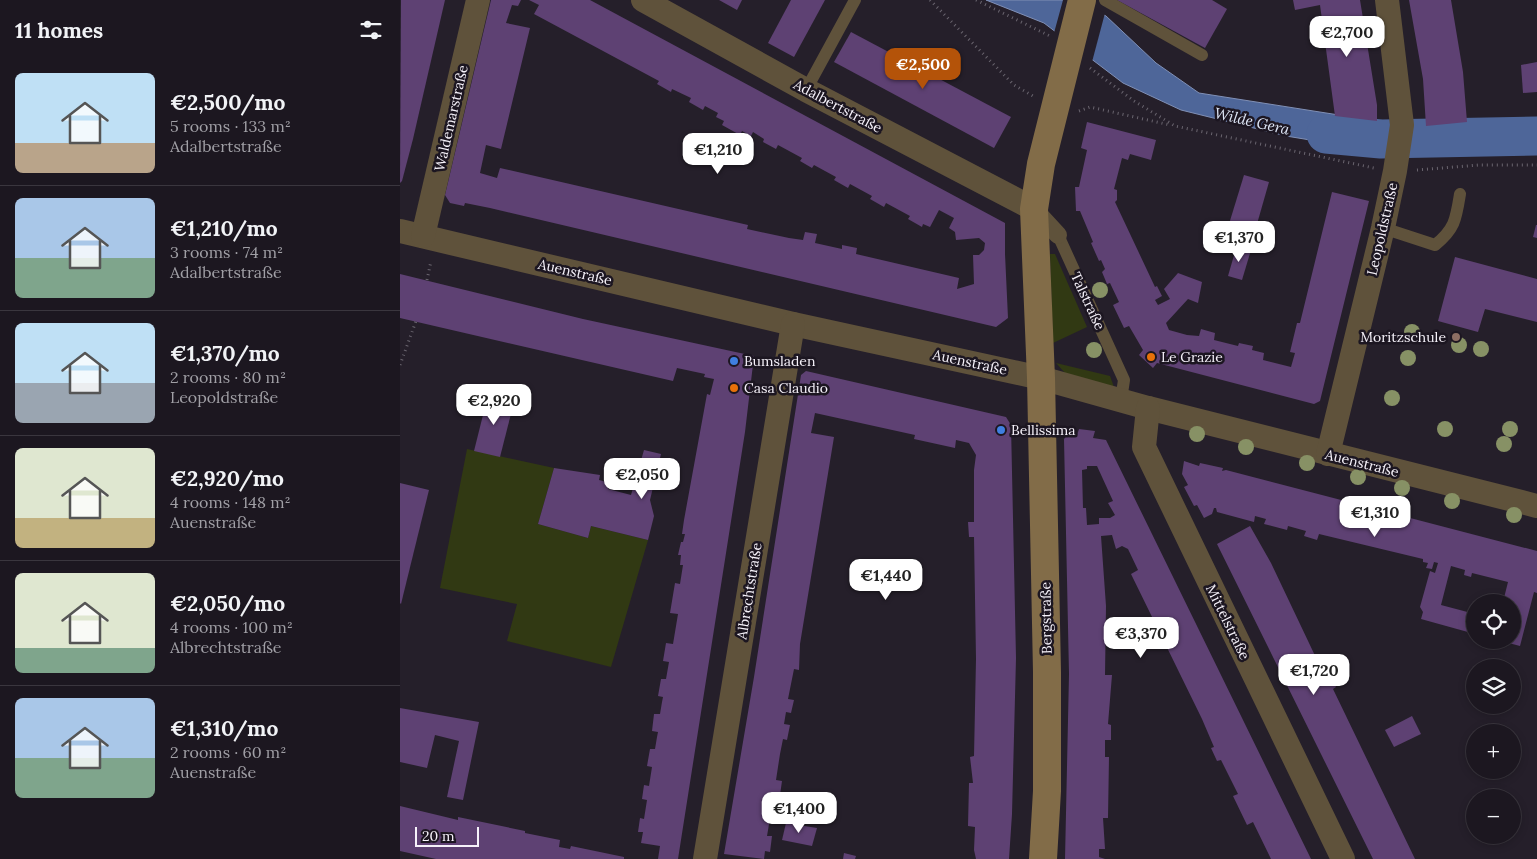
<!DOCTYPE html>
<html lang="en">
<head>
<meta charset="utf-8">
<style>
  :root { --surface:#1c1720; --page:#29242d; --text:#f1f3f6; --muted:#a09fa5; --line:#3a363e; --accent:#b45309 }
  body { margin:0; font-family:Lora,serif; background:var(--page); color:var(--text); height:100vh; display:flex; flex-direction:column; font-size:19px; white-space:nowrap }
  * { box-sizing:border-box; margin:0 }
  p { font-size:16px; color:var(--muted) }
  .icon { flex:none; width:28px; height:28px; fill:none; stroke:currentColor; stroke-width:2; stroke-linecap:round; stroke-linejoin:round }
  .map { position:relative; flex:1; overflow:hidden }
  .side { display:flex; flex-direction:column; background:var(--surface); width:400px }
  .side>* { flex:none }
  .fabs { position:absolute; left:1066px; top:594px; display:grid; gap:10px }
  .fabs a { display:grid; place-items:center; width:55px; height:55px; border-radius:50%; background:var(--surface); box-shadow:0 2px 8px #0003,0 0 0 1px var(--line); font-size:25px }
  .scale { position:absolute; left:15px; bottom:12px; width:64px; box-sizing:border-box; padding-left:5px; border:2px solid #f6f2fa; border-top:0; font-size:14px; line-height:18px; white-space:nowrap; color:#f6f2fa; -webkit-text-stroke:4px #1c1621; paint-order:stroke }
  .price { position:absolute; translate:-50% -42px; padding:0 11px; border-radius:10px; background:#fff; color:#222; font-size:16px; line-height:32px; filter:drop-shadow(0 1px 2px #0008) }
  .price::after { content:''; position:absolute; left:50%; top:30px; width:15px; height:11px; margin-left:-8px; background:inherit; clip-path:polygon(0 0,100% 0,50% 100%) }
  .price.current { background:var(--accent); color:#fff }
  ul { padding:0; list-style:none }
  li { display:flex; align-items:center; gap:15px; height:125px; padding:0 15px }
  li+li { border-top:1px solid var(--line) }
  li span { display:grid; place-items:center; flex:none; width:140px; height:100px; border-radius:8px; color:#555 }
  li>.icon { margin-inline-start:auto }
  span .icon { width:60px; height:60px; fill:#fffc; stroke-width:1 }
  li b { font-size:21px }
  h2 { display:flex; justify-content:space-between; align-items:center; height:60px; padding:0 15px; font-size:21px }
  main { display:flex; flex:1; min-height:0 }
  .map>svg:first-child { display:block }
  .green { fill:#313913 }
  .water { fill:#4e6699; stroke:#8090b6 }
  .pier { fill:#251f2a }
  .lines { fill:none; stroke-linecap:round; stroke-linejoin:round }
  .river { stroke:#4e6699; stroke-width:39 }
  .building { fill:#5e4173; fill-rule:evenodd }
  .path { stroke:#6a656f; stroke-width:3; stroke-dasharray:1 4; stroke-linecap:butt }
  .service { stroke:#5f523b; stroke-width:12 }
  .pedestrian { stroke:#5f523b; stroke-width:18 }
  .minor { stroke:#5f523b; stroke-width:24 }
  .secondary { stroke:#826c48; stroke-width:28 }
  .tree { fill:#879165 }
  .education-dot { fill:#8d6e63; stroke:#1c1621; stroke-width:2 }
  .food-dot { fill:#e8710a; stroke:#1c1621; stroke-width:2 }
  .shop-dot { fill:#3f7fe0; stroke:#1c1621; stroke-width:2 }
  .labels { text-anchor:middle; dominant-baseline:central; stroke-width:5; stroke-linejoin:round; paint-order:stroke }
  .street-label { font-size:14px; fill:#f6f2fa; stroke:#1c1621 }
  .poi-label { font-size:14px; fill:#f6f2fa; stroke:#1c1621; text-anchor:start }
  .water-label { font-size:15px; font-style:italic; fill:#dde5f5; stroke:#1c1621 }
</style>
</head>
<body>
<main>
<section class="side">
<h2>11 homes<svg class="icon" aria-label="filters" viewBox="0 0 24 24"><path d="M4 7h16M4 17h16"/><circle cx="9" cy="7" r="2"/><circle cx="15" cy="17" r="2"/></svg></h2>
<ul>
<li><span style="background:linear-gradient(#bfe0f5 70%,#b9a48a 0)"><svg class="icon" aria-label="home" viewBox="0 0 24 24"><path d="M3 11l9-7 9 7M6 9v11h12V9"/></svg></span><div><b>€2,500/mo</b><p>5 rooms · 133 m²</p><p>Adalbertstraße</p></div></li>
<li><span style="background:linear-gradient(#a9c7e8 60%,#7fa58c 0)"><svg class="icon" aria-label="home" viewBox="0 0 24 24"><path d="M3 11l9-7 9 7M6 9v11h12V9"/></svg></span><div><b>€1,210/mo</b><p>3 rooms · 74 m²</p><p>Adalbertstraße</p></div></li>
<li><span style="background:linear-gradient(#bfe0f5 60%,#9aa5b1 0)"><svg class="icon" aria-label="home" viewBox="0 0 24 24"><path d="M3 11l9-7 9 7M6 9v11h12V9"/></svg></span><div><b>€1,370/mo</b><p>2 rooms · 80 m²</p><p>Leopoldstraße</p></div></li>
<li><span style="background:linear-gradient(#dfe7d0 70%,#c2b280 0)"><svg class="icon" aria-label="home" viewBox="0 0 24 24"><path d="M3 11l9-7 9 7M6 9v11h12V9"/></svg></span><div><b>€2,920/mo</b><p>4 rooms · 148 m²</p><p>Auenstraße</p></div></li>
<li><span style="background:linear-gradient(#dfe7d0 75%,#7fa58c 0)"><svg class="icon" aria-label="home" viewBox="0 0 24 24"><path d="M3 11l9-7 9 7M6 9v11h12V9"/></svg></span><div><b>€2,050/mo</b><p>4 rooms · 100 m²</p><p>Albrechtstraße</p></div></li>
<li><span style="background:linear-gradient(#a9c7e8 60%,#7fa58c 0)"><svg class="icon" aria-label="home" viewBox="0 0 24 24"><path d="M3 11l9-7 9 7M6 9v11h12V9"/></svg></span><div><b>€1,310/mo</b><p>2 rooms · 60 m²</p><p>Auenstraße</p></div></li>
</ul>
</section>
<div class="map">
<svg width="1137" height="859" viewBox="0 0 1137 859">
  <rect width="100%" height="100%" fill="#251f2a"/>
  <!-- green -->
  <g class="green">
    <polygon points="650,254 655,254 687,327 653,343"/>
    <polygon points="656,363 710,376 714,387 665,373"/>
    <polygon points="67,449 154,468 138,524 188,538 191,526 248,540 211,667 107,641 117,604 40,588"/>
  </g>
  <!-- water -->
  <polygon class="water" points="586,0 675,0 706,16 756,63 799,93 977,121 977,151 886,136 781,110 723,83 644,23"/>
  <!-- pier -->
  <polygon class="pier" points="663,0 681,0 705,13 692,62 654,33"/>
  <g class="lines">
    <!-- river -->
    <polyline class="river" points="926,134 981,139 1137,136"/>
  </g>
  <!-- building -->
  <g class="building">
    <polygon points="1,0 45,0 13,139 2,181 0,183"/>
    <polygon points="91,0 121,0 118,6 112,5 106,23 130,28 101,149 86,145 80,173 97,178 100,168 348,225 347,229 389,238 403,240 405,232 417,234 415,243 442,249 442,245 457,248 456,254 559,278 557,289 574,284 573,255 579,255 584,250 585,243 579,238 556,240 555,232 549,228 554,218 539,210 530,227 523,224 522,227 508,219 510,216 486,203 484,207 470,199 472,196 450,184 448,188 434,180 436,177 414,165 412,168 400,161 402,158 378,145 376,149 363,142 364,139 353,132 351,136 342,131 340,135 322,125 324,121 316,117 318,113 305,106 303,110 289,102 291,98 272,89 271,92 257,84 259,81 134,14 139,5 129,0 190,0 605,223 605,254 608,318 596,327 90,208 65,203 64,206 50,203 45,195"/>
    <polygon points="319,0 342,0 337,10"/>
    <polygon points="391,0 425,0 394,57 368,43"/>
    <polygon points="717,0 812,0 827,9 805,48"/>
    <polygon points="893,0 960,0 977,105 977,121 935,116 920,5 895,10"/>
    <polygon points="1009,0 1051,0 1063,72 1067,122 1026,126 1023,79"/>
    <polygon points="451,32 611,117 594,148 434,62"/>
    <polygon points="1137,62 1137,92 1123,93 1121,65"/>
    <polygon points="687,122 756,140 751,160 730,154 728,160 722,158 714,189 717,190 717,200 715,202 755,287 757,286 762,296 755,300 758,305 770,299 764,289 778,273 802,282 798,303 788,299 766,323 769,330 787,335 799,336 801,329 815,333 814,340 838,346 839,343 853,346 852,350 864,353 863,360 891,367 895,353 890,352 897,323 900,323 932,192 969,201 920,401 914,404 757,363 753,368 739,355 743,350 729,326 724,328 713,305 719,302 710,283 707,284 702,272 705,269 701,260 699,261 691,243 693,242 680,211 676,211 675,187 679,187 687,150 681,148"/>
    <polygon points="844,175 869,182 855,231 829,224"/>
    <polygon points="1136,225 1137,225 1137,238 1133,237"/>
    <polygon points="837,245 851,250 842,280 828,276"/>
    <polygon points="1055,257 1137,279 1137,322 1085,309 1078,332 1038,321"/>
    <polygon points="0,274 183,319 354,356 345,432 278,859 258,859 260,846 241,843 243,832 238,832 240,818 244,819 247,800 242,799 244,785 249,786 252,767 247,766 250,749 255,749 257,737 258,732 252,731 254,714 260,714 262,702 263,697 258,696 261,679 266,679 269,662 263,661 266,643 273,644 278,614 270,613 275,583 280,584 283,565 280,565 281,555 278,555 281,542 283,542 285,534 282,534 284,520 307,394 310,395 314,379 304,377 305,374 277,368 273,381 0,318"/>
    <polygon points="406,371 606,417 611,425 616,658 612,814 609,859 576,859 574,850 575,827 568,826 569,783 573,783 570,757 574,756 576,659 574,537 569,537 568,522 574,522 574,470 576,455 569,443 556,440 555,448 514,439 515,435 415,413 411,433 434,437 400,644 399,670 394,669 388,699 394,700 391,713 386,712 384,724 390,725 387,740 383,739 380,754 376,780 382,781 379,802 373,801 367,836 372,836 370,852 365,851 364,859 324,854 354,677 401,375"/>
    <polygon points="88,395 114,402 100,457 74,451"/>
    <path d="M679,429L695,431L693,438L706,440L911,859H871L853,822L847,825L833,796L838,794L821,760L817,761L811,748L814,747L802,719L731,574L738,570L728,549L722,546L716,549L712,535L701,536L706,606L705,675H712L708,724L711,725V740H705V757H709L708,818H703L705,849H699V857L705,859H665L669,674L664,439L669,433L677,435ZM687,466H697L713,501L708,503L715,515L710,518H699V524L687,525L686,508H683L682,470L687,469Z"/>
    <polygon points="244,450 261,454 250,500 254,516 248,540 191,526 188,538 138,524 154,468 200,475 199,480 210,483 208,489 231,495"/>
    <polygon points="784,461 799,466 800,463 823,468 822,471 826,470 1137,551 1137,593 1134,592 1120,646 1101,641 1112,640 1112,602 1103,602 1108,582 1072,573 1071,577 1064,575 1065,570 1051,566 1041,605 1075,614 1075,634 1021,619 1023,612 1020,607 1030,571 1035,573 1038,563 1034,562 1032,569 1026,568 1028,563 1023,562 1023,559 919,534 917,540 904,536 906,531 888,526 887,530 864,524 866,519 855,516 854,522 817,512 816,508 814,508 812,514 804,518 797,505 794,506 784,487 788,485 782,474"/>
    <polygon points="0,483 29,490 1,604 0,603"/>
    <polygon points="850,526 871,563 928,683 933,681 936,687 933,689 1015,859 973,859 817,544"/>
    <polygon points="0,708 79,722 63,800 47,797 59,741 35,735 27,768 0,762"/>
    <polygon points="1012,716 1021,734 994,747 985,730"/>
    <polygon points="0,806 58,820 58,817 125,831 125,833 160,840 159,847 170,849 171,846 224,857 224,859 36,859 0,851"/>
    <polygon points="386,823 417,828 412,846 382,840"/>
    <polygon points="444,853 456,856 455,859 443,859"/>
  </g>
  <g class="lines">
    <!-- path -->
    <g class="path">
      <polyline points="530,0 614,85 633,96"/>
      <polyline points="576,0 650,36"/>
      <polyline points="690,68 734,101 775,126 974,168"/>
      <polyline points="679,111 690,107 770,125"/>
      <polyline points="1017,170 1079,165 1137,165"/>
      <polyline points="27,280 31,261"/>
      <polyline points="0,365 16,321"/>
    </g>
    <!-- service -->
    <g class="service">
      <polyline points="705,0 802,55"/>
      <polyline points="406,90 455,0"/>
      <path d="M983,228L1035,245C1055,229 1056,219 1060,194"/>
      <polyline points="658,235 724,380 721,400"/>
    </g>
    <!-- pedestrian -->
    <polyline class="pedestrian" points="634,209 658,235"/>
    <!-- minor -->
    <g class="minor">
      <polyline points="243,0 406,90 634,209"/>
      <polyline points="0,231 393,324 641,378 748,408 1137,506"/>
      <polyline points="23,236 78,0"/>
      <polyline points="748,408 744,447 943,859"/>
      <polyline points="928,454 983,228 995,171 1002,125 987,0"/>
      <polyline points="305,859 393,324"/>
    </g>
    <!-- secondary -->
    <polyline class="secondary" points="643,859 647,791 647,672 641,378 634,209 641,164 682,0"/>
  </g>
  <!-- trees -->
  <g class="tree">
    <circle cx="700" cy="290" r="8"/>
    <circle cx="1012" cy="332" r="8"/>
    <circle cx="1059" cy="345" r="8"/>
    <circle cx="1081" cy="349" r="8"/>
    <circle cx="694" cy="350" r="8"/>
    <circle cx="1008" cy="358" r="8"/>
    <circle cx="992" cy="398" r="8"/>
    <circle cx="1045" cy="429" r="8"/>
    <circle cx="1110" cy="429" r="8"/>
    <circle cx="797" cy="434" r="8"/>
    <circle cx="1104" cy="444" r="8"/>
    <circle cx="846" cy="447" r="8"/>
    <circle cx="907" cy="463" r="8"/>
    <circle cx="958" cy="477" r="8"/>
    <circle cx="1002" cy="488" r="8"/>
    <circle cx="1052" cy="501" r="8"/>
    <circle cx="1114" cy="515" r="8"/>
  </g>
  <!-- markers -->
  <circle class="education-dot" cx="1056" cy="337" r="5"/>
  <g class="food-dot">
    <circle cx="751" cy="357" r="5"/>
    <circle cx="334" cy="388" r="5"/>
  </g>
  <g class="shop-dot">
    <circle cx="334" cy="361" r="5"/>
    <circle cx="601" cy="430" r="5"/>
  </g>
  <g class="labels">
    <!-- street labels -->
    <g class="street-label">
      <text transform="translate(438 106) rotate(28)">Adalbertstraße</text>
      <text transform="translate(51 118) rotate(-77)">Waldemarstraße</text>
      <text transform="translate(982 229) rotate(-77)">Leopoldstraße</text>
      <text transform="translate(175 272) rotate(13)">Auenstraße</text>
      <text transform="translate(688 301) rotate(65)">Talstraße</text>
      <text transform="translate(570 362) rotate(12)">Auenstraße</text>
      <text transform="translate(962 463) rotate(14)">Auenstraße</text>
      <text transform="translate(349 591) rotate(-81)">Albrechtstraße</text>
      <text transform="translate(646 618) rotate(-91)">Bergstraße</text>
      <text transform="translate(828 622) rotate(64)">Mittelstraße</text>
    </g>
    <!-- poi labels -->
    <g class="poi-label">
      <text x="1046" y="337" text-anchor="end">Moritzschule</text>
      <text x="761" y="357">Le Grazie</text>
      <text x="344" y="361">Bumsladen</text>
      <text x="344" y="388">Casa Claudio</text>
      <text x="611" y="430">Bellissima</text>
    </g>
    <!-- water labels -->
    <g class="water-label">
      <text transform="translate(852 121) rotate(13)">Wilde Gera</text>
    </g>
  </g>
</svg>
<div class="fabs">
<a><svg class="icon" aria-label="locate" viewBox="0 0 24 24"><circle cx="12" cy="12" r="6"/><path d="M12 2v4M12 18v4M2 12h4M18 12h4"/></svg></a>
<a><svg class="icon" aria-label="layers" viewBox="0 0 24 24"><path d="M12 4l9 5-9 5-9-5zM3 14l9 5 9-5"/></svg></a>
<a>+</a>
<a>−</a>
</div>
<div class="scale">20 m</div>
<b class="price" style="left:947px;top:58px">€2,700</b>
<b class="price current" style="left:523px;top:90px">€2,500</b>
<b class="price" style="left:318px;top:175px">€1,210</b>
<b class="price" style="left:839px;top:263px">€1,370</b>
<b class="price" style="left:94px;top:426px">€2,920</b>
<b class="price" style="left:242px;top:500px">€2,050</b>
<b class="price" style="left:975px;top:538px">€1,310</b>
<b class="price" style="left:486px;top:601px">€1,440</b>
<b class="price" style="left:741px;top:659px">€3,370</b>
<b class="price" style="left:914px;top:696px">€1,720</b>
<b class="price" style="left:399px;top:834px">€1,400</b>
</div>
</main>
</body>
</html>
